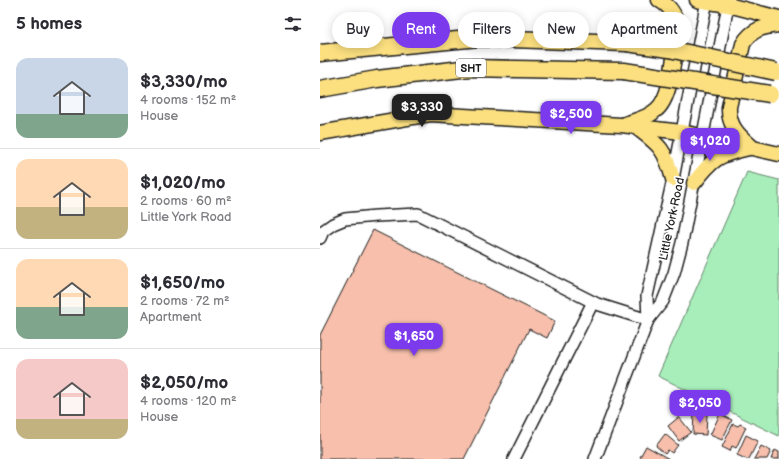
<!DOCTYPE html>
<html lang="en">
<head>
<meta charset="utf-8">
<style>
  :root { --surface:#fff; --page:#f7f7f7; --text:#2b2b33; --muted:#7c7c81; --line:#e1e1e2; --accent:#7c3aed }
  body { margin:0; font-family:"Balsamiq Sans",sans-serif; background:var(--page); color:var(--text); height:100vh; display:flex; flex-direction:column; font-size:15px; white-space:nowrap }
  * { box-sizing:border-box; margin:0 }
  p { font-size:13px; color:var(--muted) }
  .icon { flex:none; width:22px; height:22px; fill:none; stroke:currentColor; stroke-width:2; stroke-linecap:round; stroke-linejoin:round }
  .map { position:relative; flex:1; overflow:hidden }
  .sheet { display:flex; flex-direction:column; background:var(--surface); width:320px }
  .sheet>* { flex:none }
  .guide { position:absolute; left:12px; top:12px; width:380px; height:36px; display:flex; gap:8px }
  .price { position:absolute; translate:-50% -34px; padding:0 9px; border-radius:8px; background:var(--accent); color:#fff; font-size:13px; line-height:26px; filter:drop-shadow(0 1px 2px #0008) }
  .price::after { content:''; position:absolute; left:50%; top:24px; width:12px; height:9px; margin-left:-6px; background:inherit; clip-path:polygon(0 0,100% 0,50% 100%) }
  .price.selected { background:#222; color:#fff }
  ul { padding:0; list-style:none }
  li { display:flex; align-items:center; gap:12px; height:100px; padding:0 16px }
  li+li { border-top:1px solid var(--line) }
  li span { display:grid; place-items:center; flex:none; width:112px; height:80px; border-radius:12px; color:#555 }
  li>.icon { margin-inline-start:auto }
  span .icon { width:48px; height:48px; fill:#fffc; stroke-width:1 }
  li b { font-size:17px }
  h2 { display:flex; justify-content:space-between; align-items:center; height:48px; padding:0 16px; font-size:17px }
  .chip { padding:0 14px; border-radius:18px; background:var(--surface); box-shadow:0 2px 10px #0003; font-size:14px; line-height:36px }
  .chip.selected { background:var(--accent); color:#fff }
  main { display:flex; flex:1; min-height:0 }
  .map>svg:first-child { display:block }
  .green { fill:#a8eeba; stroke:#62856b }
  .building { fill:#f7bfac; stroke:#1c1c1c }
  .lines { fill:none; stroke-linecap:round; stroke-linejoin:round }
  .minor-casing { stroke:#1c1c1c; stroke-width:14 }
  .major-casing { stroke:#1c1c1c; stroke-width:17 }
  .highway-casing { stroke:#1c1c1c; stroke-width:19 }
  .minor { stroke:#fff; stroke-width:11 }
  .major { stroke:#fce080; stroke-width:14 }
  .highway { stroke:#fce080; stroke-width:16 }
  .highway-bridge-casing { stroke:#1c1c1c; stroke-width:19; stroke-linecap:butt }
  .highway-bridge { stroke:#fce080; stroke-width:16 }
  .labels { text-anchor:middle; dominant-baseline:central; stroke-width:3.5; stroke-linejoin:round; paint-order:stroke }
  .shield { fill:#fff; stroke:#606060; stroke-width:1 }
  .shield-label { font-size:11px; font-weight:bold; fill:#1c1c1c }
  .street-label { font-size:12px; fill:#1c1c1c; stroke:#fff }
</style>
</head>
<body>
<main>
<section class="sheet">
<h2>5 homes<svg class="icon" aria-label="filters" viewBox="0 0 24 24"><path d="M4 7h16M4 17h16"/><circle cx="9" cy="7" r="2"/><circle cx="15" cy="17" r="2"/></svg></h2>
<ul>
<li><span style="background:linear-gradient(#c9d6e8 70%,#7fa58c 0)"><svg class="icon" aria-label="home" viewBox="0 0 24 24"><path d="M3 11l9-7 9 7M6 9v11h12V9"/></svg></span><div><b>$3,330/mo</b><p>4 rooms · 152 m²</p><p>House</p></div></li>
<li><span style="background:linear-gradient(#ffd9b3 60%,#c2b280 0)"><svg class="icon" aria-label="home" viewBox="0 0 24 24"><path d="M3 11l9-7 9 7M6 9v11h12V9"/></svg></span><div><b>$1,020/mo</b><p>2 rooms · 60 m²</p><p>Little York Road</p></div></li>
<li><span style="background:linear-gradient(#ffd9b3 60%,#7fa58c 0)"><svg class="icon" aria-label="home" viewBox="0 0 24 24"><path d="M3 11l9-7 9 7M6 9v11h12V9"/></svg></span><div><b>$1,650/mo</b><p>2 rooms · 72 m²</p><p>Apartment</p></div></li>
<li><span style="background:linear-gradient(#f6c9c9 75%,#c2b280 0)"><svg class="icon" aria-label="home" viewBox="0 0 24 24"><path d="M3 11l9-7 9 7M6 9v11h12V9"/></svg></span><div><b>$2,050/mo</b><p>4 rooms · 120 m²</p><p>House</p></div></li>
</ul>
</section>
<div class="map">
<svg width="459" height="459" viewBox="0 0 459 459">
  <rect width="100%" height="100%" fill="#fff"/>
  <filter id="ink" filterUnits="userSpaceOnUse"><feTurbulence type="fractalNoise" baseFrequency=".025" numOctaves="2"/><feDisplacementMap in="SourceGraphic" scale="8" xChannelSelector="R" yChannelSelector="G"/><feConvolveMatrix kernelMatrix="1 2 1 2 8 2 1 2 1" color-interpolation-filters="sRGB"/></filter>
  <g filter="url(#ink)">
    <!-- green -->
    <polygon class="green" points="427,172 459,180 459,436 338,376"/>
    <!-- building -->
    <g class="building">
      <polygon points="53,230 235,321 227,338 209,329 144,459 0,459 0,335"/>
      <polygon points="374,413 387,414 386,435 373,434"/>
      <polygon points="400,414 412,420 402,440 390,435"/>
      <polygon points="359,417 371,432 359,441 348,426"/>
      <polygon points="413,424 418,426 420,424 426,427 416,448 412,446 410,451 402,447"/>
      <polygon points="345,434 358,445 352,453 348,450 345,454 336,446"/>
      <polygon points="426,435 438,441 429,459 426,459 417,455"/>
      <polygon points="326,446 349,459 323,459 320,457"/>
      <polygon points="441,446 451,451 447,459 434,459"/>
      <polygon points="455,450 459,452 459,459 451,459"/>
    </g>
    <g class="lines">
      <defs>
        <g id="minor">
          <polyline points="0,238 3,231 13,224 25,219 56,216 98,214 277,304 328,320"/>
          <polyline points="328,320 327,296 353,179 387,0"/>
          <polyline points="194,459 273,302"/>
          <polyline points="275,459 328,320 343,301 354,273 362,243 409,0"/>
        </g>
        <g id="major">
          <polyline points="377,0 408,5 459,18"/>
          <path d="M305,124C316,120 328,118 336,110C352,98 354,53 357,34C358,19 352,7 339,0"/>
          <path d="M317,128C341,146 345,150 353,179"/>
          <polyline points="0,133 110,114 301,125 362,132 459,154"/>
          <path d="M431,146C418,135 408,125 409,107L423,44C432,29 442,27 459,25"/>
          <path d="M374,183C393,158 398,155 429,148"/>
        </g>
        <g id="highway">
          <polyline points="0,53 159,38 307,43"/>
          <polyline points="0,89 57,79 150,68 304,71"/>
        </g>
      </defs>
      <!-- minor casing -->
      <use href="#minor" class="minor-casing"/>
      <!-- major casing -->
      <use href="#major" class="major-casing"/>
      <!-- highway casing -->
      <use href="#highway" class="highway-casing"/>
      <!-- minor -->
      <use href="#minor" class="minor"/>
      <!-- major -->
      <use href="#major" class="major"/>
      <!-- highway -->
      <use href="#highway" class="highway"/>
      <defs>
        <g id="highway-bridge">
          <polyline points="307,43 349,49 456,72"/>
          <polyline points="304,71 450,94"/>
        </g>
      </defs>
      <!-- highway-bridge casing -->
      <use href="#highway-bridge" class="highway-bridge-casing"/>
      <!-- highway-bridge -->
      <use href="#highway-bridge" class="highway-bridge"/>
    </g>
  </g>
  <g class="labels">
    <!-- shield labels -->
    <rect class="shield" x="136" y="59" width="30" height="18" rx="3"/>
    <g class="shield-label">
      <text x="151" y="68">SHT</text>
    </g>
    <!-- street labels -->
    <g class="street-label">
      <text transform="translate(352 219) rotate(-78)">Little York Road</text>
    </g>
  </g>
</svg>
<b class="price selected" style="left:102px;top:128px">$3,330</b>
<b class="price" style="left:251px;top:135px">$2,500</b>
<b class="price" style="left:390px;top:162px">$1,020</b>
<b class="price" style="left:94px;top:357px">$1,650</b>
<b class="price" style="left:380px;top:424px">$2,050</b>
<div class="guide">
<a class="chip">Buy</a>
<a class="chip selected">Rent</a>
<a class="chip">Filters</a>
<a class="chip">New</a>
<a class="chip">Apartment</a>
</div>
</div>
</main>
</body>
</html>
